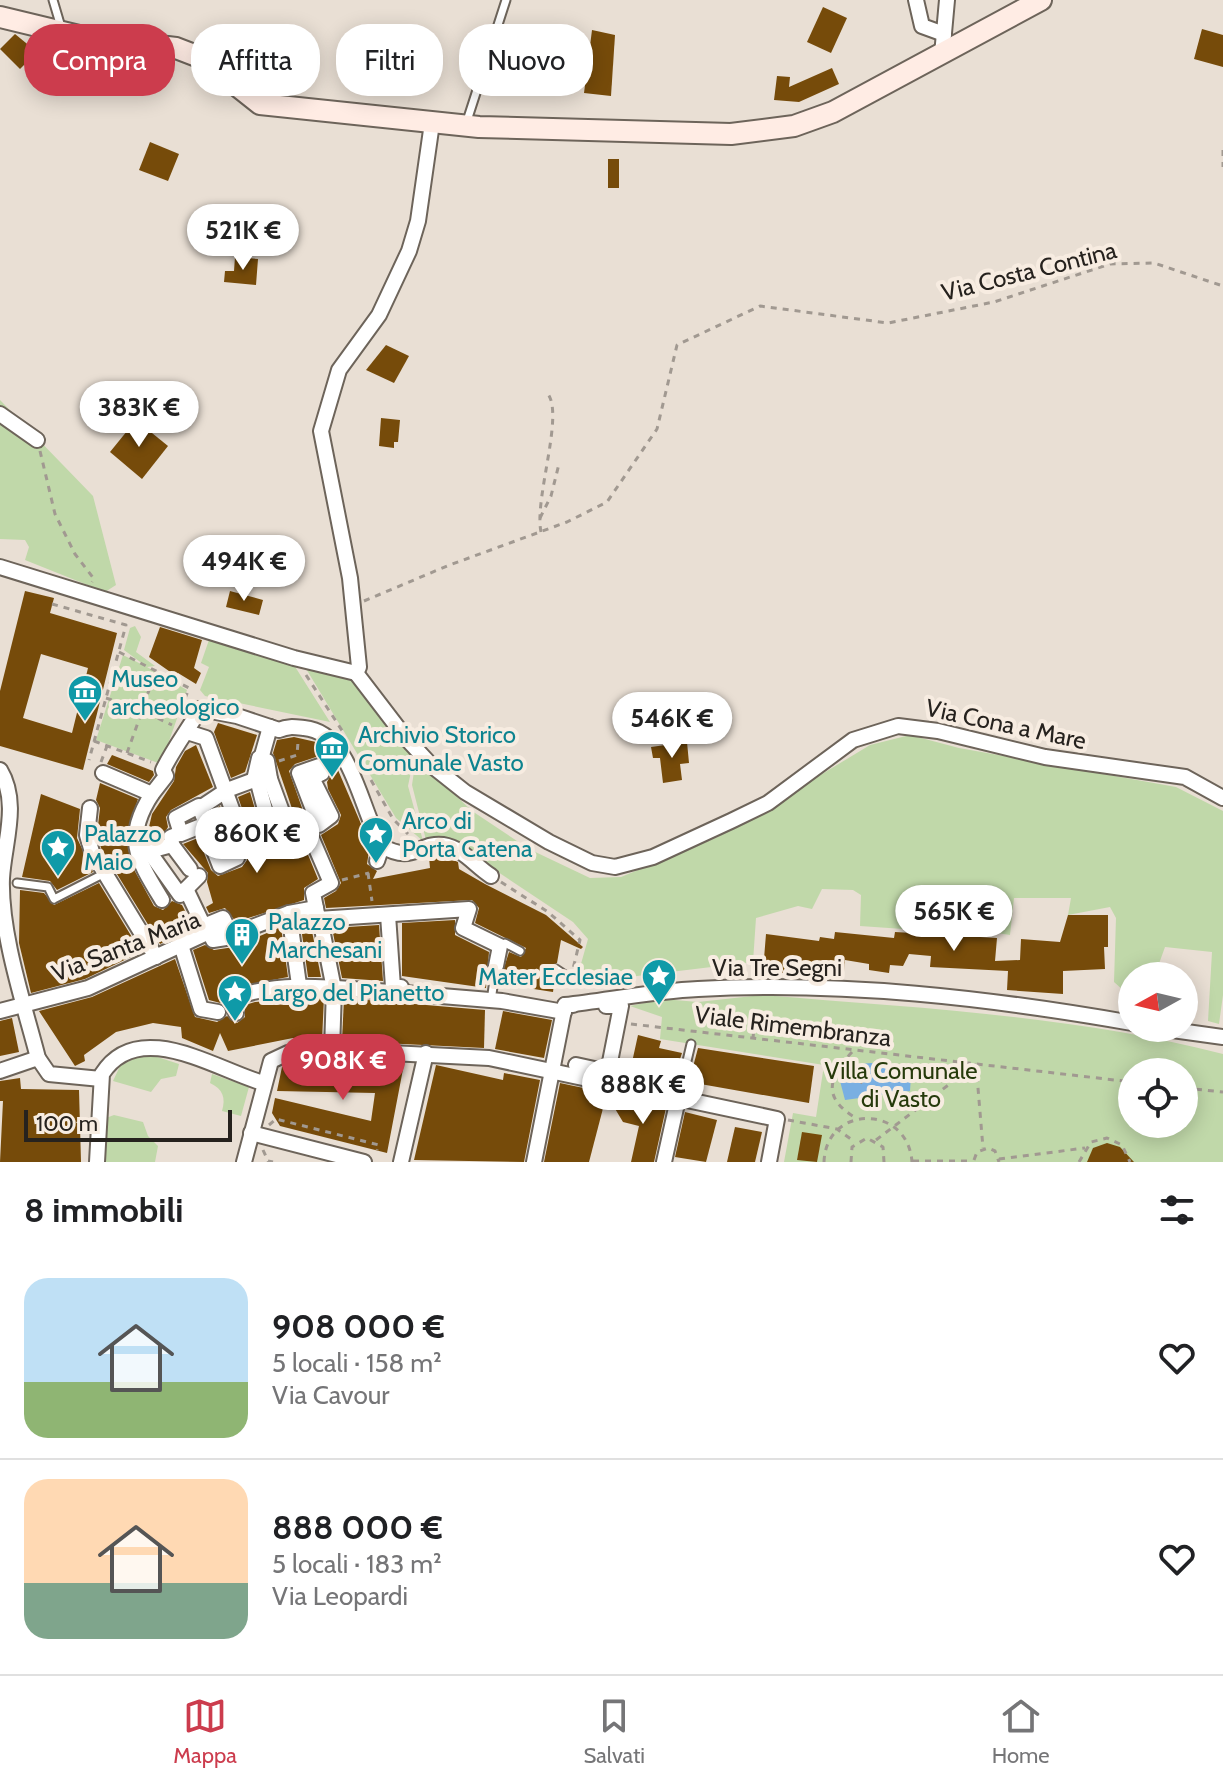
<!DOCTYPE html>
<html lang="it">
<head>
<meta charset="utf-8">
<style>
  :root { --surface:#fff; --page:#f2f2f2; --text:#202124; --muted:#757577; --line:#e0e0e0; --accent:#cc3c4d }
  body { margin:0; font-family:Cabin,sans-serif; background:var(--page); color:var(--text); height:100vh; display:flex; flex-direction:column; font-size:30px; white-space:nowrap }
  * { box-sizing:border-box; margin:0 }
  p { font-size:26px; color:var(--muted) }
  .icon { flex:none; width:44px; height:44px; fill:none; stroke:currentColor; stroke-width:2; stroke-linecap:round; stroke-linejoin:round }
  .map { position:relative; height:1162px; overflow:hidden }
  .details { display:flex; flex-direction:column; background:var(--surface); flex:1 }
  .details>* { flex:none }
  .guide { position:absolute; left:24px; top:24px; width:800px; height:72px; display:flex; gap:16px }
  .needle { width:52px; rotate:262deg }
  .tools { position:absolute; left:1118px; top:962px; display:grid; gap:16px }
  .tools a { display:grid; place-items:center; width:80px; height:80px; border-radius:50%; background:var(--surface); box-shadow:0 4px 20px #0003; font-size:40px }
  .scale { position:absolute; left:24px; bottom:20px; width:208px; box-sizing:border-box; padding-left:8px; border:4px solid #26221e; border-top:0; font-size:22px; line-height:28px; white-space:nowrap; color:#26221e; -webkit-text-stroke:6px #f7ece1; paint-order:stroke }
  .price { position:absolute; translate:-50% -68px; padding:0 18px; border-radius:28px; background:#fff; color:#222; font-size:26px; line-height:52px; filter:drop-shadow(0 2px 4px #0008) }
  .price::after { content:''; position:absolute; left:50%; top:48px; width:24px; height:18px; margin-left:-12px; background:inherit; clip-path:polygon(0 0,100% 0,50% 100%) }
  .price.active { background:var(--accent); color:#fff }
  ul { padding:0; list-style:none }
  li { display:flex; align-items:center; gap:24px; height:200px; padding:0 24px }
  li+li { border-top:2px solid var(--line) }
  li span { display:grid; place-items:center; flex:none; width:224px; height:160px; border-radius:24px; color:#555 }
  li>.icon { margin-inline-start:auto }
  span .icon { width:96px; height:96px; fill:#fffc; stroke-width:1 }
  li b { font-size:34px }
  h2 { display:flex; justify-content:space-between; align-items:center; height:96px; padding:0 24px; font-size:34px }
  .pill { padding:0 28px; border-radius:32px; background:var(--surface); box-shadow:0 4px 20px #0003; font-size:28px; line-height:72px }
  .pill.active { background:var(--accent); color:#fff }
  .tab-bar { display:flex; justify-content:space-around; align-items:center; height:112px; border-top:2px solid var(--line); background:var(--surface); font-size:22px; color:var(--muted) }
  .tab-bar a { display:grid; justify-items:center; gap:4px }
  .tab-bar .active { color:var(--accent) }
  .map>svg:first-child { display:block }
  .green { fill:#c0d8a9; fill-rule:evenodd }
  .water { fill:#79afe2 }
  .building { fill:#764b0a; fill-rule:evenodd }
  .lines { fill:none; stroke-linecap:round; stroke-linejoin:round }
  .lane-casing { stroke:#6d645a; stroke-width:11 }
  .street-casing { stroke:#6d645a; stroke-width:18 }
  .secondary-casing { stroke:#6d645a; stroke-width:24 }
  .path { stroke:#a19991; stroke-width:3; stroke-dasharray:6 6; stroke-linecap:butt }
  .lane { stroke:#fff; stroke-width:7 }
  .street { stroke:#fff; stroke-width:14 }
  .secondary { stroke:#ffece4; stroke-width:20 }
  .labels { text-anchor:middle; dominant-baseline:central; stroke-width:8; stroke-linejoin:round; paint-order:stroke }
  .street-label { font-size:24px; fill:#26221e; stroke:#f7ece1 }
  .culture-label { font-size:24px; fill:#0d838f; stroke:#f7ece1; text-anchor:start }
  .park-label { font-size:24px; fill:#263a0b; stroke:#f7ece1 }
</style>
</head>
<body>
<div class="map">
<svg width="1223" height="1162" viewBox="0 0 1223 1162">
  <rect width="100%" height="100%" fill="#e9dfd4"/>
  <!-- green -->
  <g class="green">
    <polygon points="0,400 93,496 116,585 105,592 25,560 29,547 25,540 0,539"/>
    <polygon points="135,626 141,637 136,652 155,666 147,667 187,690 161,764 96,740 123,655 147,667 124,650 130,628"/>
    <polygon points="210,637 294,665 330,722 205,696 200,690 209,667 201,663"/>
    <polygon points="305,667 355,681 414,757 408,786 423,841 396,818"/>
    <path d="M910,735L959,748L1176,787L1223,811V995L1219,1024L1208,1021L1212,952L1165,947L1156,972L1133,973L1124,991L1114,982L1116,918L1110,907L1068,915L1071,898H1014L1010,935L964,928V923L958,916L932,914V931L860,926L861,895L853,890L822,889L812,909L798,906L756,918L753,962L579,983L577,978L588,939L573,922L480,860C466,840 449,834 426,840L412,785L416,758L472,811L529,849L590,878L621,877L718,837L870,745Z"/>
    <path d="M762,995C917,1008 1073,1015 1223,1054V1162H784L793,1113L816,1117L824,1065L660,1039L662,1017L630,1006L663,999L698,1002ZM1132,1072H1184V1124H1132Z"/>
    <polygon points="145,1053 179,1064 176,1076 161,1079 151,1092 113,1081 120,1066"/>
    <path d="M212,1074L249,1087L241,1116L222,1111C226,1098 223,1089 210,1083Z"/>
    <polygon points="114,1115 143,1122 148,1136 158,1146 155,1162 97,1162 98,1121"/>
  </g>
  <!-- water -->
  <polygon class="water" points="871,1063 890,1065 911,1074 910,1091 845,1100 840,1081 860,1064"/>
  <!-- building -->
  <g class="building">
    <polygon points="823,7 847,18 831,53 807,42"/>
    <polygon points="1202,29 1223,35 1223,67 1194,59"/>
    <polygon points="592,30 615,35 611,96 584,93"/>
    <polygon points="15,34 37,52 20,69 0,49"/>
    <polygon points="832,68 839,84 799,102 774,100 777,76 790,77 789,87"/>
    <polygon points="67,69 110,82 106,96 77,87 77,93 62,88"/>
    <polygon points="150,142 179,154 168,181 139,170"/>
    <rect x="608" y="159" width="11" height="29"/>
    <polygon points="235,257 258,259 256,285 224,282 225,271 234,271"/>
    <polygon points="386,345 409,356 394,383 366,370"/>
    <polygon points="381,418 400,420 398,442 394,442 394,448 379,446"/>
    <polygon points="136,420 168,446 142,479 110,452"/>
    <path d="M25,591L54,598L50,613L117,633L83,770L0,746V691ZM41,654L88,668L72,733L23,718Z"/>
    <polygon points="230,591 263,600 259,615 226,607"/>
    <polygon points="160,627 202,640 194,668 201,673 196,684 178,673 176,676 149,657"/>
    <polygon points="218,723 257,735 245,772 231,778 214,732"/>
    <polygon points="294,737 316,742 335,763 370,845 367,864 377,871 373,879 430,868 429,857 443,856 458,862 459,869 485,884 546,915 583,947 581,949 561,940 557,963 550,968 555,976 553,992 508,985 510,975 502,974 509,952 521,957 526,948 475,923 479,908 472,900 326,908 324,898 336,891 341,883 321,835 338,824 341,815 328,789 327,782 332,773 328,762 316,757 295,764 289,771 307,822 298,826 273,753 277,740"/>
    <polygon points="687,742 689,763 680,764 682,780 663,783 660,758 653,758 651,747"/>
    <polygon points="196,745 213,787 171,810 166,817 168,827 161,838 146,840 152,814 174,781 176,767 185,751"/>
    <polygon points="112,755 153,771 154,775 149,782 107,764"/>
    <polygon points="100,783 138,799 126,835 131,864 154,906 163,910 172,901 182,905 194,928 160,944 101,848 97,834 100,808 96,800"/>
    <polygon points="250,792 268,854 278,856 304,845 318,879 304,888 304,900 236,922 225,908 209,913 206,907 213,903 207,882 208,873 183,844 198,838 211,870 218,876 242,867 247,860 245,852 254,843 238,797"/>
    <polygon points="41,794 80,809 77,838 93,872 57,890 50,881 22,877"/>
    <polygon points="220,806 231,836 222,845 212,812"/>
    <polygon points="99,883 141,952 85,979 31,993 19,943 20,890 44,893 54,905"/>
    <polygon points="1068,915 1108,915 1108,947 1104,947 1105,969 1063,971 1063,994 1007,990 1008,971 930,967 931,956 909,954 903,966 890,965 889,973 869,970 869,964 845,960 844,972 793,963 792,974 763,971 766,934 819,941 820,937 834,939 835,932 894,938 895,932 997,938 995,961 1020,960 1021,939 1060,942"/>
    <polygon points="455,920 455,935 489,952 486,988 402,976 402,923"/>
    <polygon points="379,925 383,981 342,978 332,928"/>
    <polygon points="311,926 321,977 308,977 301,927"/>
    <polygon points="281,927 288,977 230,988 224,994 224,1004 209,1000 193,950 205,945 214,950 234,947"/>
    <polygon points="175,959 195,1017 217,1022 227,1016 237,1023 245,1017 245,1005 255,1002 324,997 322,1041 293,1038 228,1051 220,1033 213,1051 182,1038 181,1027 153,1023 116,1032 84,1055 85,1061 75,1066 39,1011 92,997"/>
    <polygon points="344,998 485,1010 484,1048 342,1041"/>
    <polygon points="503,1011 552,1020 544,1058 495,1049"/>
    <polygon points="12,1018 19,1052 0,1056 0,1021"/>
    <polygon points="638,1035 661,1041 659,1048 682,1053 671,1086 629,1076"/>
    <polygon points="698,1048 814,1066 809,1103 689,1082"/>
    <polygon points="317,1061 404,1064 387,1153 280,1126 272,1113 275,1098 371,1121 375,1093 277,1091 282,1067 317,1072"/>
    <polygon points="436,1065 503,1080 504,1073 540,1080 524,1162 414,1160"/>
    <polygon points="20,1078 21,1089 79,1090 81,1162 0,1162 3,1101 0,1101 0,1081"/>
    <polygon points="560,1083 607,1093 589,1162 544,1162"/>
    <polygon points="628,1098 666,1108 654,1162 631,1162 639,1126 623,1122 611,1102"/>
    <polygon points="685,1112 717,1120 706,1162 675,1157"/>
    <polygon points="735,1127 762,1132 755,1162 727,1162"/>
    <polygon points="802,1132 822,1135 817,1162 797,1160"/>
    <polygon points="1107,1143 1120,1147 1134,1162 1087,1162 1093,1148"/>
  </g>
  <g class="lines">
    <defs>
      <g id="lane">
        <polyline points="53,0 61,27"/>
        <polyline points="466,124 506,0"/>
        <polyline points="17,883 48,887 54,899 103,874"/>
        <polyline points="500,946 505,943 520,951"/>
        <polyline points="556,969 571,979"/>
        <polyline points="492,994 496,966"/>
        <polyline points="678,1099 691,1044"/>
      </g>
      <g id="street">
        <polyline points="916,0 922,26 944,34"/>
        <polyline points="942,55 947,0"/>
        <polyline points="0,414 37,440"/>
        <polyline points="0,567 294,658 356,673"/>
        <polyline points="356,673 405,737 431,765 465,792 549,842 592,863 615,867 653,857 731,821 768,803 853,740 898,726 938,731 1045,757 1185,777 1223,798"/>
        <polyline points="356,673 359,667 350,578 321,431 339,370 379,315 409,251 418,221 432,123"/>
        <polyline points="187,732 206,738 244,842 232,847 237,858 220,866 204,825"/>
        <polygon points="259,758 267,761 270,779 258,783 254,780"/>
        <polyline points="261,759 270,727"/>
        <polygon points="319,766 322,773 312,778 331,816 319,825 299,773"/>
        <path d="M0,770C20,803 4,843 2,878C0,933 24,1004 38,1058L49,1074L101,1079"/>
        <path d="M103,773L152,794L166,776L163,770C173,749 188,730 200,709L237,716L279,730C288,726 294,727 304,728C352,732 360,810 382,846C412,864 420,842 443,845C463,848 475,866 491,876"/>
        <polyline points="270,779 292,839"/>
        <polyline points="258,783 275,847 309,832 331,883 313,893 316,908"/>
        <path d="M152,794C123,838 137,859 162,900"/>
        <polygon points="199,806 206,824 181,834 176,818"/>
        <polyline points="90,808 87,835 92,852 156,957"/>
        <polyline points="200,808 227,790 254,780"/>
        <polyline points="172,845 190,869"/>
        <polyline points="148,850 180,895 199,876"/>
        <polyline points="142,853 172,845 171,837 181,833"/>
        <polyline points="377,861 382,846"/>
        <polyline points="186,889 207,933"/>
        <polyline points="289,913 299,985"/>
        <polyline points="388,915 393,987 401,987"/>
        <polygon points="223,918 232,937 213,940 206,925"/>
        <polyline points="320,919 334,989 332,1050"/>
        <polyline points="181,945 201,1009 218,1012"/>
        <polyline points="393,992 502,1001 564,1012"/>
        <path d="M565,1005C609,1000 654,991 698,989C843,981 989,998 1132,1023"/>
        <polyline points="0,1011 88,988 207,933 234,934 289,913 316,908 318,919 469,909 463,928 500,946 496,966"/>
        <path d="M236,1013L233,998C285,979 339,989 393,992V987"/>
        <polyline points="1158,1028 1223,1037"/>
        <polyline points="576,1065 608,1072 621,1006 606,1006"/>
        <polyline points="0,1071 38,1058"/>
        <polyline points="251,1133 364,1162"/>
        <path d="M97,1162L102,1074C138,1017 215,1069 263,1083"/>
        <polyline points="244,1162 271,1061 288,1053 332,1050 489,1058 777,1119 769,1162"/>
        <polyline points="401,1162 426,1053"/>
        <polyline points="534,1162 565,1005 573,1005"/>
        <polyline points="664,1162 678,1099"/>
      </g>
      <polyline id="secondary" points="0,17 83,37 176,48 202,58 260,104 479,127 731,134 794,126 833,112 1041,0"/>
    </defs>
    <!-- lane casing -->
    <use href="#lane" class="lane-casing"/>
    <!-- street casing -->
    <use href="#street" class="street-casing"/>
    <!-- secondary casing -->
    <use href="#secondary" class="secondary-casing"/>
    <!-- path -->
    <g class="path">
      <polyline points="1223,150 1223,167"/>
      <polyline points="40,451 55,514 75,554 94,579 92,582"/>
      <polyline points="540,518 551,496 559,464"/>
      <path d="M541,532C534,499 564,416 548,394"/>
      <polyline points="364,601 447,566 567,522 607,502 657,429 677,345 760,306 888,323 994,302 1110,264 1154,263 1223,286"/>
      <polyline points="52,604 126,625 89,760"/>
      <polyline points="119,652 189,688 179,715"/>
      <polyline points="306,675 343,732"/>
      <polyline points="106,698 135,708"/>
      <polyline points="143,705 157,671"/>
      <polyline points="147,713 172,725"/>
      <polyline points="94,741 151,762"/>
      <polyline points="127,753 140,717"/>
      <polyline points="279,761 297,755 298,742"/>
      <polyline points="101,762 107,746"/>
      <polyline points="371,780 393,819 413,839"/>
      <polyline points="368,873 372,901"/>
      <polyline points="342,880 369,873"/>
      <polyline points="501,882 548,912 580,940 573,969"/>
      <polyline points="631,1024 1132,1082"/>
      <polyline points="753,1039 755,1014"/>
      <path d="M852,1052C828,1078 822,1098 856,1118"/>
      <polyline points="976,1064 983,1148"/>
      <polyline points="850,1070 864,1085"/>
      <polyline points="1184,1088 1223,1092"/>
      <polyline points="788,1120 837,1129 855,1142"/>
      <polyline points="269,1125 276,1119 379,1145 377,1150"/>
      <polyline points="876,1140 976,1064"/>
      <polyline points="263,1150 268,1161 273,1162"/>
      <polyline points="999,1159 1085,1148"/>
      <polyline points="974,1160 977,1152 988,1148 995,1151 999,1162"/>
      <polyline points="913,1161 973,1161"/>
      <path d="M824,1162C826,1104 908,1104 912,1162"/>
      <polyline points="851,1162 852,1147 867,1138 883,1147 884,1162"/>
      <polyline points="1079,1162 1091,1142 1107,1138 1122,1145 1130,1162"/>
    </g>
    <!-- lane -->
    <use href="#lane" class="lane"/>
    <!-- street -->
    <use href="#street" class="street"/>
    <!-- secondary -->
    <use href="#secondary" class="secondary"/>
  </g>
  <!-- icons -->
  <defs>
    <symbol id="museum-pin" viewBox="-11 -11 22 30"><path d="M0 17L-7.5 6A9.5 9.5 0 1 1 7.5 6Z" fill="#0f9aa8" stroke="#f7ece1"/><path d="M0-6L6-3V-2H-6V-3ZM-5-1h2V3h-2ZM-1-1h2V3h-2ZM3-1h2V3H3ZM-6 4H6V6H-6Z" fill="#fff"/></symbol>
    <symbol id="sight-pin" viewBox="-11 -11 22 30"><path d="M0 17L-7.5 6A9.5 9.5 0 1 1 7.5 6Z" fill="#0f9aa8" stroke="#f7ece1"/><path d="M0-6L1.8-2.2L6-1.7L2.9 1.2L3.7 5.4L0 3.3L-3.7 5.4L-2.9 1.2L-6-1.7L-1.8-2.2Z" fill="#fff"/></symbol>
    <symbol id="building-pin" viewBox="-11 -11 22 30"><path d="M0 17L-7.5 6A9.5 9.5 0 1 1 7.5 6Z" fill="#0f9aa8" stroke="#f7ece1"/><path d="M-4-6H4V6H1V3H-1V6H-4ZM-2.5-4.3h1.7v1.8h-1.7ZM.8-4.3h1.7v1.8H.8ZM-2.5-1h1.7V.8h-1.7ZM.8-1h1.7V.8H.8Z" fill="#fff"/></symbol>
  </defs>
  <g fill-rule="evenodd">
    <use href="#museum-pin" x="65" y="672" width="40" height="54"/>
    <use href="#museum-pin" x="312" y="728" width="40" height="54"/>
    <use href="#sight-pin" x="356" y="814" width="40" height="54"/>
    <use href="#sight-pin" x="38" y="827" width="40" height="54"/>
    <use href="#building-pin" x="222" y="915" width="40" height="54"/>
    <use href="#sight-pin" x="639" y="956" width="40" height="54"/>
    <use href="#sight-pin" x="215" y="972" width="40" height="54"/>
  </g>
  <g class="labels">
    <!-- street labels -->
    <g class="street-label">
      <text transform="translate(1029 271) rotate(-14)">Via Costa Contina</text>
      <text transform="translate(1006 724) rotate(12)">Via Cona a Mare</text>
      <text transform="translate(126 946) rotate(-21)">Via Santa Maria</text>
      <text x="777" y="967">Via Tre Segni</text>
      <text transform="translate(793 1026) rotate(7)">Viale Rimembranza</text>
    </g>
    <!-- culture labels -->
    <g class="culture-label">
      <text x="111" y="678">Museo<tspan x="111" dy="28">archeologico</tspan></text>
      <text x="358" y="734">Archivio Storico<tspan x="358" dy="28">Comunale Vasto</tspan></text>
      <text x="402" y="820">Arco di<tspan x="402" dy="28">Porta Catena</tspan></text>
      <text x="84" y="833">Palazzo<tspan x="84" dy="28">Maio</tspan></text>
      <text x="268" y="921">Palazzo<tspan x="268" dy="28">Marchesani</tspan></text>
      <text x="633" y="976" text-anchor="end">Mater Ecclesiae</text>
      <text x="261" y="992">Largo del Pianetto</text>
    </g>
    <!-- park labels -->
    <g class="park-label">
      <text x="901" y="1070">Villa Comunale<tspan x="901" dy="28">di Vasto</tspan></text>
    </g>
  </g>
</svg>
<div class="tools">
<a><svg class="needle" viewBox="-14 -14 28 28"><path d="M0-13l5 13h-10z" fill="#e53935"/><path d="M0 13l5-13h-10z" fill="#757577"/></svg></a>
<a><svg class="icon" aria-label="locate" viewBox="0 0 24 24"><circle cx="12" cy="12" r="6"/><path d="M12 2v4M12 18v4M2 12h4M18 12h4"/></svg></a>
</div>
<div class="scale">100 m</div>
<b class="price" style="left:243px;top:272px">521K €</b>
<b class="price" style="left:139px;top:449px">383K €</b>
<b class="price" style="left:244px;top:603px">494K €</b>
<b class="price" style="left:672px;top:760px">546K €</b>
<b class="price" style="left:257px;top:875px">860K €</b>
<b class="price" style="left:954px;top:953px">565K €</b>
<b class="price active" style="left:343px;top:1102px">908K €</b>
<b class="price" style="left:643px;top:1126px">888K €</b>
<div class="guide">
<a class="pill active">Compra</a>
<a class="pill">Affitta</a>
<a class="pill">Filtri</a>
<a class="pill">Nuovo</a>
</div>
</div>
<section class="details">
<h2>8 immobili<svg class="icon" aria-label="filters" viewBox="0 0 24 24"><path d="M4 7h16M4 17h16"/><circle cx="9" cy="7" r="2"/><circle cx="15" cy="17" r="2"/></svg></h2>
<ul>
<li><span style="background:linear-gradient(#bfe0f5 65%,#8fb573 0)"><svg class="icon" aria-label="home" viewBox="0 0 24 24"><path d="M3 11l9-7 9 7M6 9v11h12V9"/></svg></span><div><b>908 000 €</b><p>5 locali · 158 m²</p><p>Via Cavour</p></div><svg class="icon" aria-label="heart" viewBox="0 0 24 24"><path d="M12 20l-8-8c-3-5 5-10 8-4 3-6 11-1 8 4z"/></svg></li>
<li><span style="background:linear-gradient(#ffd9b3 65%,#7fa58c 0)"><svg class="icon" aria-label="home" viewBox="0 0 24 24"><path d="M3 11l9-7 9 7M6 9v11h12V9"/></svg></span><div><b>888 000 €</b><p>5 locali · 183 m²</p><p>Via Leopardi</p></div><svg class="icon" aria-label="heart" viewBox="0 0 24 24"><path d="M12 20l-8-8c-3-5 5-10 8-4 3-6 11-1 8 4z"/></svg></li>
</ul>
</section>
<nav class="tab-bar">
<a class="active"><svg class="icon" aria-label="map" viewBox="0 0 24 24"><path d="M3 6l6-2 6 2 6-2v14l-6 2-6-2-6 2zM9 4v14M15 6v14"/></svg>Mappa</a>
<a><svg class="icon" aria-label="saved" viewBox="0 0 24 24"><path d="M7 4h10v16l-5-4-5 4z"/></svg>Salvati</a>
<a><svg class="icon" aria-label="home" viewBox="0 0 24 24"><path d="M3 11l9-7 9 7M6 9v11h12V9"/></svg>Home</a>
</nav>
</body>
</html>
